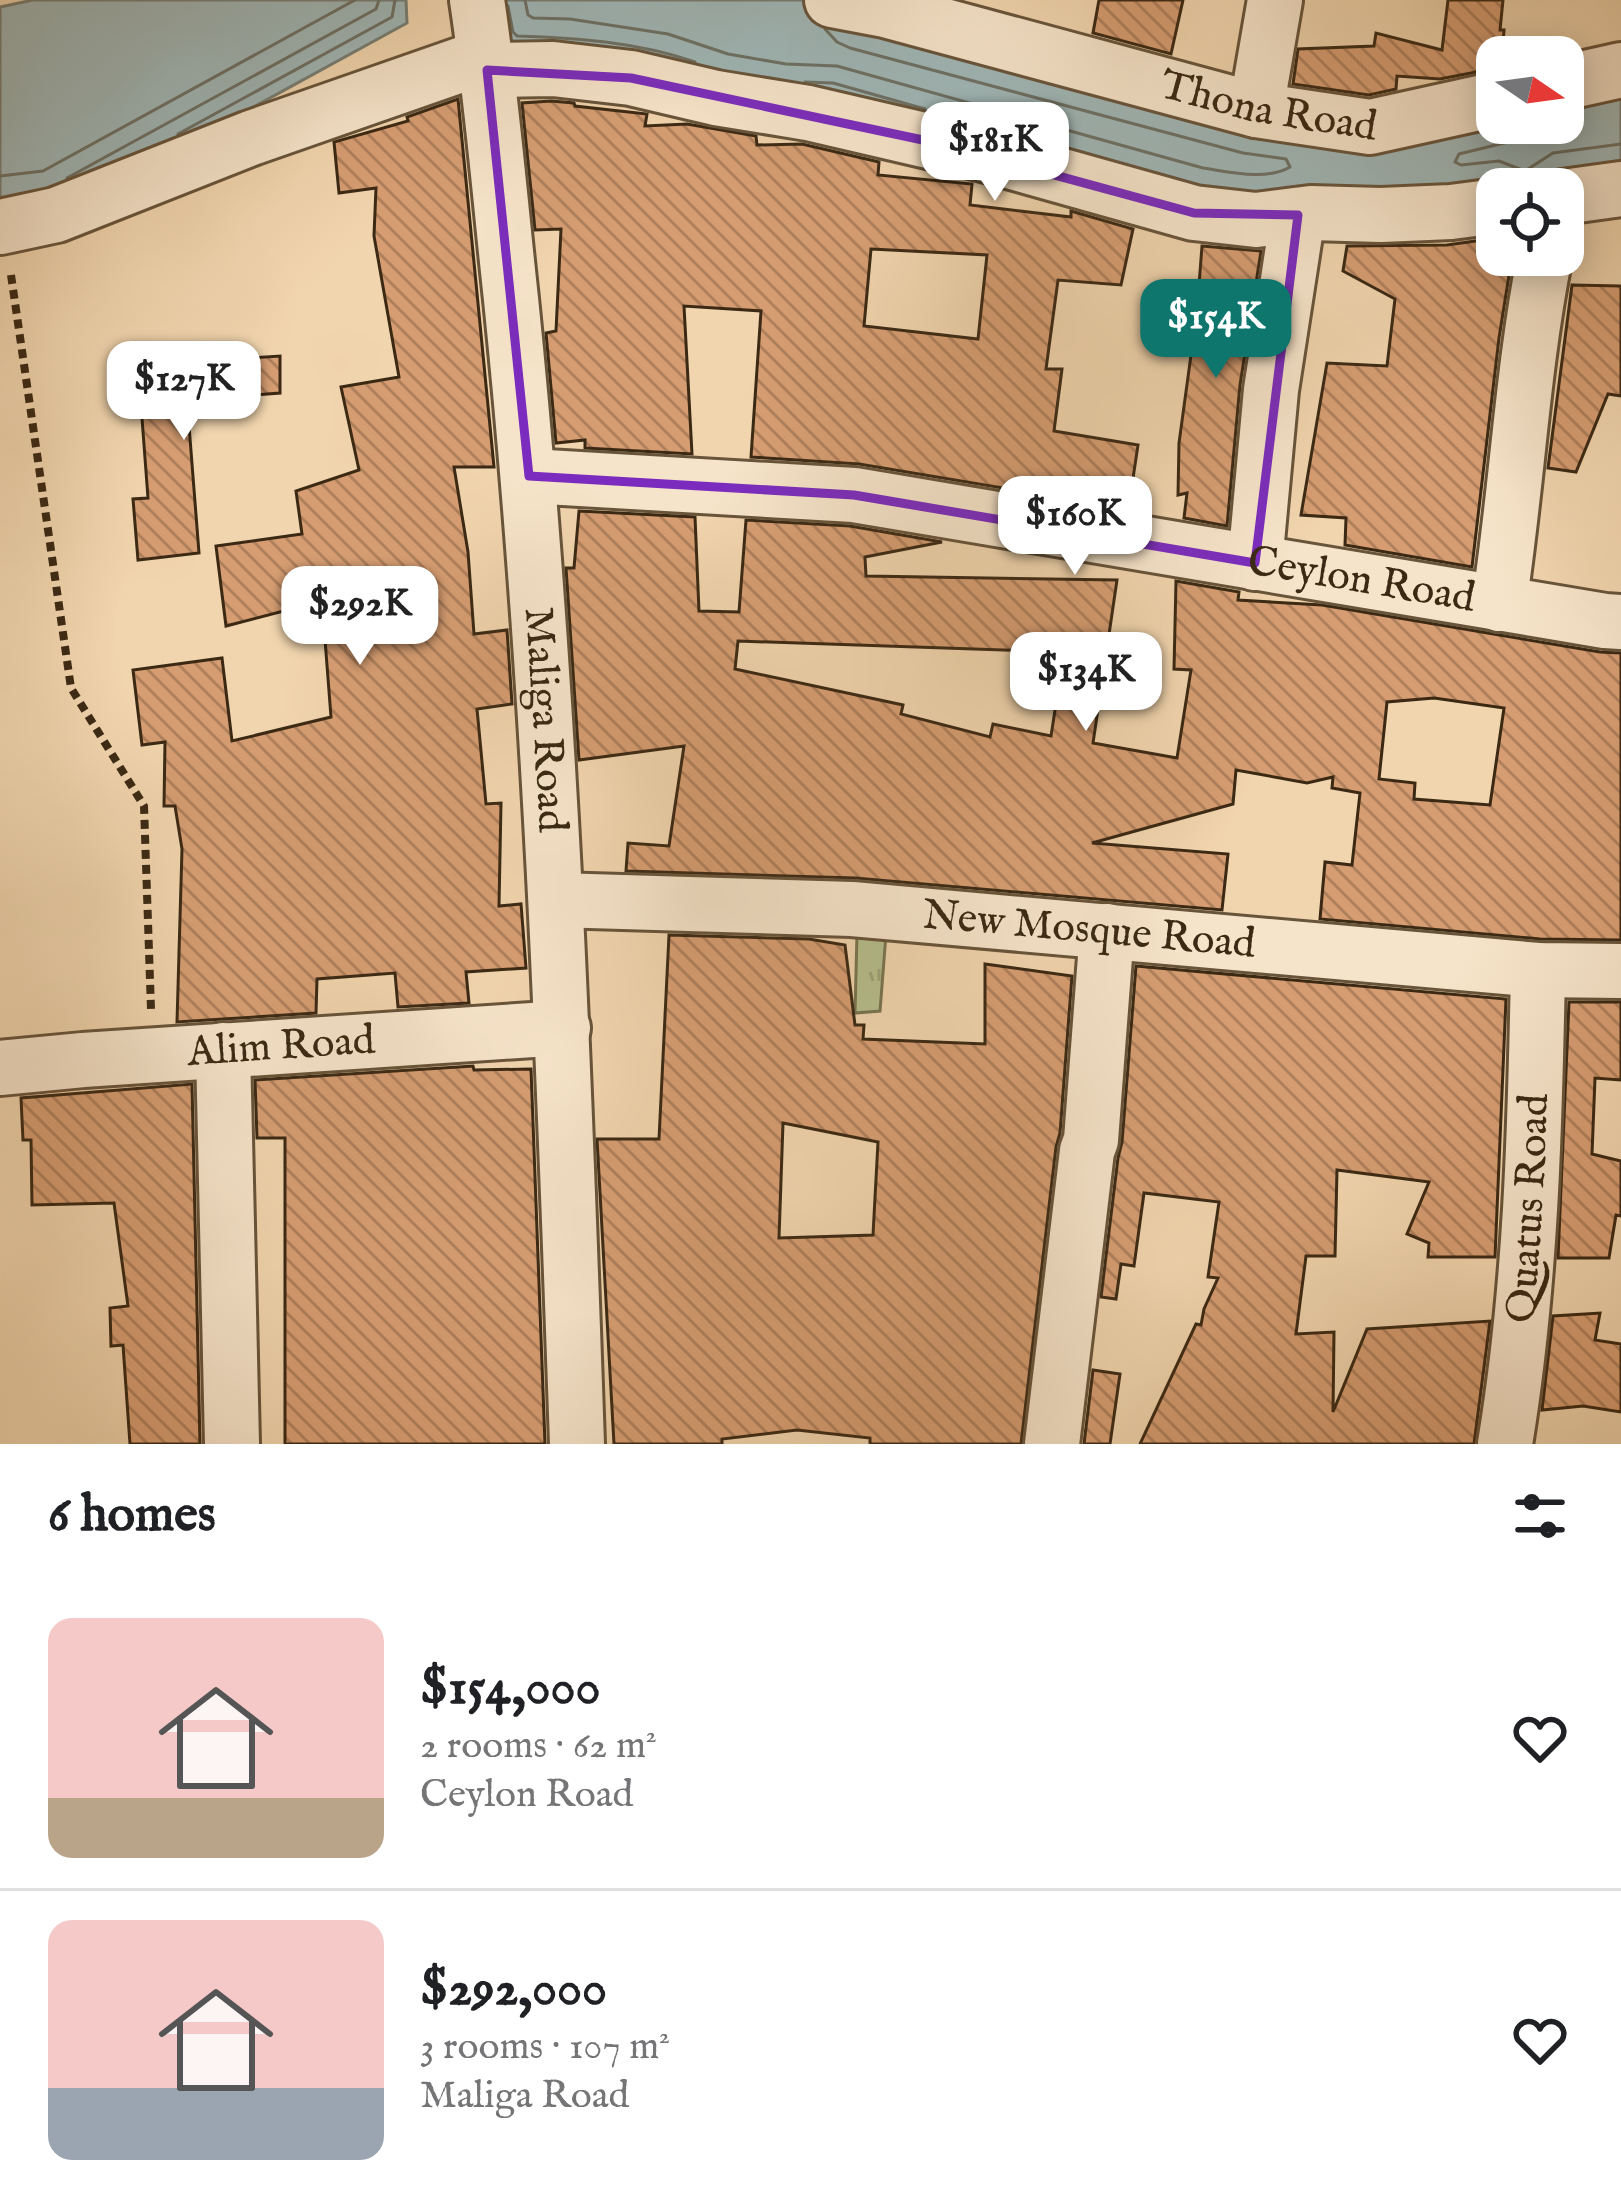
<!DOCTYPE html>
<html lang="en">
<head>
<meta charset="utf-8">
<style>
  :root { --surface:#fff; --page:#f2f2f2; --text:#202124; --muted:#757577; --line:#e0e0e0; --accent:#0f766e }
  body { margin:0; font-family:"IM FELL English",serif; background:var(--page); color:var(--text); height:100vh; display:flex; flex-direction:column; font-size:45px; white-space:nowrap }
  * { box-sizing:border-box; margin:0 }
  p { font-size:39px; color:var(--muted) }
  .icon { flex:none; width:66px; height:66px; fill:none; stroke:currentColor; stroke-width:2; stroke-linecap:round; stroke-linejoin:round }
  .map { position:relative; height:1444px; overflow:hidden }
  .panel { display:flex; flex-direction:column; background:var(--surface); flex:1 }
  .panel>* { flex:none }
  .needle { width:78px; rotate:103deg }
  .fabs { position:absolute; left:1476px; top:36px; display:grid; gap:24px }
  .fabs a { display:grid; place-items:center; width:108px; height:108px; border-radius:24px; background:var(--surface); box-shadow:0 6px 30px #0003; font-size:60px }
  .price { position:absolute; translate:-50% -102px; padding:0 27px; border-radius:24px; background:#fff; color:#222; font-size:39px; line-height:78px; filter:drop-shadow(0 3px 6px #0008) }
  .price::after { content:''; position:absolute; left:50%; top:72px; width:36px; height:27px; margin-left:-18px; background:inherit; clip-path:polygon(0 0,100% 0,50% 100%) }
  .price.current { background:var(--accent); color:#fff }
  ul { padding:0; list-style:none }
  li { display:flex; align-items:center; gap:36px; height:300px; padding:0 48px }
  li+li { border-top:3px solid var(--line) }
  li span { display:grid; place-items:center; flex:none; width:336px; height:240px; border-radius:24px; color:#555 }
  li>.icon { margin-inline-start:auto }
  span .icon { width:144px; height:144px; fill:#fffc; stroke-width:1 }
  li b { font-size:51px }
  h2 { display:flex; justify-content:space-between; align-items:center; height:144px; padding:0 48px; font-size:51px }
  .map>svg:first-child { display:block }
  .grass { fill:url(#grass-tufts); stroke:#787450; stroke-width:3 }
  .water { fill:#9fb6b6; stroke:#777e75; stroke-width:3 }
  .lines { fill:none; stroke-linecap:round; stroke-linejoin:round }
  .shore { stroke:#6d7065; stroke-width:3 }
  .building { fill:url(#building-back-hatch); stroke:#3b2914; stroke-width:3; fill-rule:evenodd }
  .street-casing { stroke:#68543a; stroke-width:60 }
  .path { stroke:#3b2914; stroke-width:8; stroke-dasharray:9 6; stroke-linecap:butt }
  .street { stroke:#f6e4ca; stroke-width:54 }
  .marked { fill:none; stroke:#7b2cbf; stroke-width:9; stroke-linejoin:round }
  .labels { text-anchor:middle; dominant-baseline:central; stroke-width:9; stroke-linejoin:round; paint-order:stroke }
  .street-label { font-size:42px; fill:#3b2914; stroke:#f6e4ca }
</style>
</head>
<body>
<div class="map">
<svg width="1621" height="1444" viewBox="0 0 1621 1444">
  <defs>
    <pattern id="grass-tufts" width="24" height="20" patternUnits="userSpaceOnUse" patternTransform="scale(3)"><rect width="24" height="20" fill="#b6be8d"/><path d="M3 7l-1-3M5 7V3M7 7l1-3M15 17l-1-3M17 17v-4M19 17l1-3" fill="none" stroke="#9da379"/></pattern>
    <pattern id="building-back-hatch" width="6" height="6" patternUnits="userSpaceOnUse" patternTransform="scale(3)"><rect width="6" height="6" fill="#d69d72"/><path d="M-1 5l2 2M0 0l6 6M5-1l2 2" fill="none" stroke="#af805c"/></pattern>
  </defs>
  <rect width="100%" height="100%" fill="#f1d5ae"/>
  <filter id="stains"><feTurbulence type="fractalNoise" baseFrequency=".00167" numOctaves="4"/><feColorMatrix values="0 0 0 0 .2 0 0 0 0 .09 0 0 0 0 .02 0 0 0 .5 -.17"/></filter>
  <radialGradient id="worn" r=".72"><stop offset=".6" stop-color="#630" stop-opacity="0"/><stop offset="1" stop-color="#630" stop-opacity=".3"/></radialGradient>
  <!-- grass -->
  <polygon class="grass" points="857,933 886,934 880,1011 855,1013"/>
  <!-- water -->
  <g class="water">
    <polygon points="33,0 406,0 407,23 56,215 0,221 0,7"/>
    <polygon points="479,0 832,0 1255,110 1497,123 1563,123 1563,83 1621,69 1621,189 1497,189 1311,213 492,63"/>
  </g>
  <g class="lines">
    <!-- shore -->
    <g class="shore">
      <path d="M525,0L528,15L533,18L570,19L668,34L728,54L786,64L837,66L1203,168C1230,172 1266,181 1290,167L1286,159L1243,153L850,48L837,42L825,29"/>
      <path d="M508,6L513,32L517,36C577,38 638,42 695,62"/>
      <polyline points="805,82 833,83 925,109"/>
      <polyline points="1534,123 1523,134 1512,141 1459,154 1455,162 1461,165 1499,161 1525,171 1553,153 1621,144"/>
      <polyline points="178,134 392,17 395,0"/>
      <polyline points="0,176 43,171 355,0"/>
      <polyline points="67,178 376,9 379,0"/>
    </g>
  </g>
  <!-- building -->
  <g class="building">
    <polygon points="1099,0 1183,0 1171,54 1093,33"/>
    <polygon points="1448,0 1503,0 1500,30 1504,30 1502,57 1497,57 1497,68 1440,79 1397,76 1396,89 1369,95 1293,84 1298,49 1374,46 1376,33 1442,50"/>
    <polygon points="458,99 494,467 454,467 468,552 474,634 507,630 512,704 477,709 486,804 501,803 499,906 521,904 526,968 466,972 469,1003 398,1007 395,973 317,979 316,1013 177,1022 182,849 175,806 164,806 165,742 142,745 133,670 222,658 232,741 331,717 322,601 226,626 216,546 302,534 296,491 359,470 341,387 399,377 374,236 376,188 339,193 334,142 408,121 407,117"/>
    <path d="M551,101L574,103L575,106L647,114L645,126L687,124L756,136L757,145L802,144L879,162L878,175L972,184L970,205L1071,217V211L1133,229L1121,285L1058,280L1046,369H1062L1054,431L1138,445L1129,505L1116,507L859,464L751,457L761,311L684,306L692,454L585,448V440L556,443L546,333L556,331L561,229L535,230L522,103ZM871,249L987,255L978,339L864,326Z"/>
    <polygon points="1497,238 1497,255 1512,255 1511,263 1499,338 1472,567 1345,545 1346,518 1301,515 1327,363 1387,366 1395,299 1343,271 1347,246 1447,245"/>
    <polygon points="1202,246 1261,251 1240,385 1227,526 1184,518 1187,493 1178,495 1179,443 1197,311"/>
    <polygon points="1572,285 1621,286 1621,396 1608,394 1576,472 1548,468"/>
    <polygon points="280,356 280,393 187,400 199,553 138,560 133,499 148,498 138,365"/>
    <path d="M579,511L695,517L699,611L739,612L746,520L850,526L942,542L865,557L866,576L1117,580L1093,743L1177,758L1191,670L1174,669L1176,581L1239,592L1238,600L1322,605L1600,652L1621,653V940L1540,939L1320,919L1325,862L1352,865L1360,793L1332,788L1333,777L1307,783L1236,770L1233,804L1092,843L1228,854L1222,910L855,878L626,871L628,843L669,846L684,746L579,760L566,568H574ZM738,641L1064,652L1051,736L993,724L990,737L901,714L903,705L735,669ZM1434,698L1504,708L1490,805L1414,799L1415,783L1379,779L1387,702Z"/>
    <path d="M669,935L809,939L845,945L855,1025H864L863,1039L985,1044V964L1072,976L1060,1133L1056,1147L1021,1444H870V1438L797,1430L722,1439V1444H614L597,1139H659ZM783,1123L878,1142L873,1235L779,1238Z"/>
    <polygon points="1136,966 1506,999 1495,1257 1428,1257 1429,1243 1407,1234 1429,1182 1337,1170 1335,1256 1306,1256 1296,1334 1334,1332 1333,1412 1367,1329 1490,1321 1474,1444 1140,1444 1196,1324 1201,1325 1204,1309 1218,1278 1208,1277 1219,1202 1144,1193 1134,1266 1121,1264 1116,1299 1101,1297 1118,1158 1122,1142"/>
    <polygon points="1569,1002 1621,1002 1621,1080 1595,1078 1592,1154 1621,1161 1621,1216 1616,1215 1609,1258 1558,1258"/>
    <polygon points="473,1066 474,1070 531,1069 545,1444 285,1444 285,1138 257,1138 255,1080"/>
    <polygon points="192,1084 200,1444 130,1444 123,1345 111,1346 110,1308 128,1306 114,1203 32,1205 31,1140 23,1140 21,1098"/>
    <polygon points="1600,1313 1595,1340 1621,1344 1621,1412 1583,1406 1542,1410 1553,1316"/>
    <polygon points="1093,1370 1120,1374 1110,1444 1084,1444"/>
  </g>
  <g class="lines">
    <defs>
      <g id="street">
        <path id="s1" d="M477,0C492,99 500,199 511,299C550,679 564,1062 577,1444"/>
        <path id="s2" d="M832,0L885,10L1256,110L1370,127L1497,99"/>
        <polyline points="487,70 553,69 631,78 716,98 808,113 984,154 1194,213 1256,220 1311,213 1381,215 1451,212 1497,206"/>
        <polyline points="1563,83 1621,70"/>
        <polyline points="1256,110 1275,0"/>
        <polyline points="1563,197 1621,189"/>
        <polyline points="0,227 56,215 251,138 486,56"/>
        <path id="s3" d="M529,476L854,495L1605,621L1621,622"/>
        <polyline points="1255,563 1271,390 1298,215"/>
        <path d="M1499,604C1517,488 1522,370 1545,255"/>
        <path id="s4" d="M556,900L852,909L1538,970L1621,971"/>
        <polyline points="223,1050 232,1444"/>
        <path id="s5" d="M0,1068L83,1060L563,1028"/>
        <polyline points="1052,1444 1087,1151 1091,1140 1107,931"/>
        <path id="s6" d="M1505,1444C1531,1287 1535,1128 1538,970"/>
      </g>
    </defs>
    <!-- street casing -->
    <use href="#street" class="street-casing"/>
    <!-- path -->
    <polyline class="path" points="11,275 71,688 144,806 151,1009"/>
    <!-- street -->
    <use href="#street" class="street"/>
  </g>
  <!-- marked area -->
  <path class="marked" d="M487,70L631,78L937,143L1194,213L1298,215L1255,563L854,495L529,476Z"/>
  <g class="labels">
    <!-- street labels -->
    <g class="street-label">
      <text stroke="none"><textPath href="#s2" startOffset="450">Thona Road</textPath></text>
      <text stroke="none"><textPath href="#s3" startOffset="840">Ceylon Road</textPath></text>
      <text stroke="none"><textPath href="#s1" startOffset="723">Maliga Road</textPath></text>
      <text stroke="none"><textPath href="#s4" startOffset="534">New Mosque Road</textPath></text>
      <text stroke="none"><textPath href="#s5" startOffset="282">Alim Road</textPath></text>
      <text stroke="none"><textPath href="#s6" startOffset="237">Quatus Road</textPath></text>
    </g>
  </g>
  <rect width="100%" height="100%" filter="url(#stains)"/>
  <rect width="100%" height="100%" fill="url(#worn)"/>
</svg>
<div class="fabs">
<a><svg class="needle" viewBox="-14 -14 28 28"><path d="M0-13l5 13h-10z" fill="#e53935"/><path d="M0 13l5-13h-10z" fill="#757577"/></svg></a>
<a><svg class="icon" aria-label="locate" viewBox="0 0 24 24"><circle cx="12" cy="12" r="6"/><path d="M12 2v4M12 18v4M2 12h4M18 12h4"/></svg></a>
</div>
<b class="price" style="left:995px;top:204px">$181K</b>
<b class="price current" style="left:1216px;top:381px">$154K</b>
<b class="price" style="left:184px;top:443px">$127K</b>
<b class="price" style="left:1075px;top:578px">$160K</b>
<b class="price" style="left:360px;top:668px">$292K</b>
<b class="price" style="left:1086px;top:734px">$134K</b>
</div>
<section class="panel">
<h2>6 homes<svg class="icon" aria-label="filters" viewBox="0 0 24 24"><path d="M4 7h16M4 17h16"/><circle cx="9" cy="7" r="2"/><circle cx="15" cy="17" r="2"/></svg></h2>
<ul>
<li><span style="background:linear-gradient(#f6c9c9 75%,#b9a48a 0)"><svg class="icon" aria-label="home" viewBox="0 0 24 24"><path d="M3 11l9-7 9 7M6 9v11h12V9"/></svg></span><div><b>$154,000</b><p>2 rooms · 62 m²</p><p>Ceylon Road</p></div><svg class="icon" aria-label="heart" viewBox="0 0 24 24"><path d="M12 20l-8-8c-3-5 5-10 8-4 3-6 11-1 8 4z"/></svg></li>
<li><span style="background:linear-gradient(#f6c9c9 70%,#9aa5b1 0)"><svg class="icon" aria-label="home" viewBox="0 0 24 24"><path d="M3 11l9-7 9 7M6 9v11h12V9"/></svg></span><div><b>$292,000</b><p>3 rooms · 107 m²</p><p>Maliga Road</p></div><svg class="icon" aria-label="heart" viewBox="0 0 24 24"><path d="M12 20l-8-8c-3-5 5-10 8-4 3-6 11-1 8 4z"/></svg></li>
</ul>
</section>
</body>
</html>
